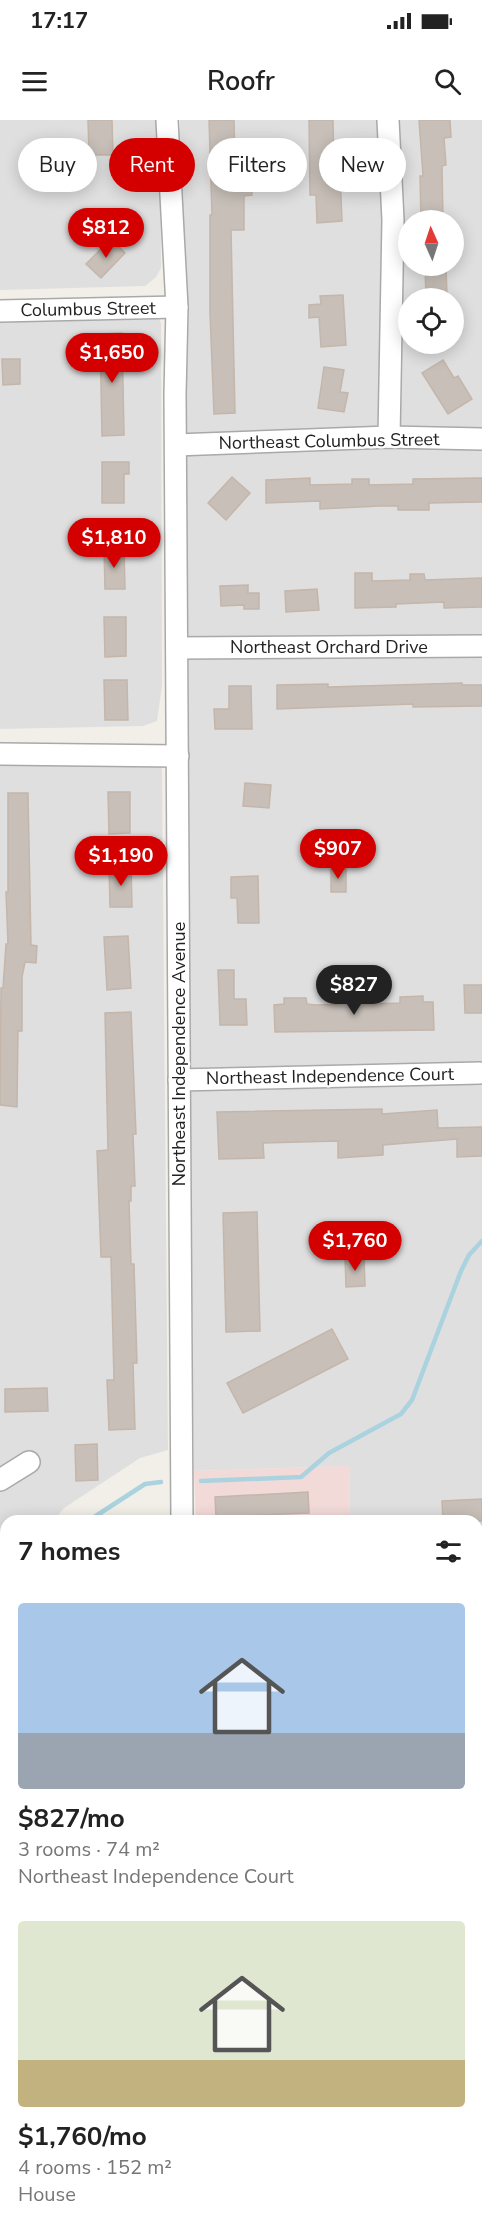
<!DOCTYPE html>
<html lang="en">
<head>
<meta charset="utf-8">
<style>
  :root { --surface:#fff; --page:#f6f6f6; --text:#222; --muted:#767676; --accent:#d40000 }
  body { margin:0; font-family:"Nunito Sans",sans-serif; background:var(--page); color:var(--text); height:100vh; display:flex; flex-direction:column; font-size:22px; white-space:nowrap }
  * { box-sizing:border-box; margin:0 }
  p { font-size:20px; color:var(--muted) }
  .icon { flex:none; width:33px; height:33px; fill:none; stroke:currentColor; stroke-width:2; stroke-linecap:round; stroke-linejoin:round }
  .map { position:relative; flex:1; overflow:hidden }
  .side { position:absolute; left:0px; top:1395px; width:483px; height:722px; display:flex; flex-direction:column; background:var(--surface); border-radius:18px 18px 0 0; box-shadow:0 3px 15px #0003 }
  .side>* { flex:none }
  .hud { position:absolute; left:18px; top:18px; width:447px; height:54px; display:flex; gap:12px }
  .needle { width:39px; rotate:357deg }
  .buttons { position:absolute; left:398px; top:90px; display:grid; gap:12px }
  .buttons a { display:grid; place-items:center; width:66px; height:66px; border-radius:50%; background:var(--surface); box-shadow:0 3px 15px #0003; font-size:30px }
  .price { position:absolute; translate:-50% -51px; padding:0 14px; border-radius:21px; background:var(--accent); color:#fff; font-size:20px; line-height:39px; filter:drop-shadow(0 2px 3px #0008) }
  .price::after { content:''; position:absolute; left:50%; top:36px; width:18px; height:14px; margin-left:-9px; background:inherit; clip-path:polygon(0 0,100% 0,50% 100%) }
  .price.current { background:#222; color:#fff }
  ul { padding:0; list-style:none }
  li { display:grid; align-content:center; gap:12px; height:318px; padding:0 18px }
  li span { display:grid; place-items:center; height:186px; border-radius:6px; color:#555 }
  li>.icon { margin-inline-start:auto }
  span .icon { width:108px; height:108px; fill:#fffc; stroke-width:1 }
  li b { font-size:26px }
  h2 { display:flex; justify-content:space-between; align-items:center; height:72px; padding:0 18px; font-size:26px }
  .tag { padding:0 21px; border-radius:27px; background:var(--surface); box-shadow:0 3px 15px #0003; font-size:21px; line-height:54px }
  .tag.current { background:var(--accent); color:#fff }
  .status { display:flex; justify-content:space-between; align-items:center; height:42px; padding:0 30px; background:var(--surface); direction:ltr }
  .status svg { height:16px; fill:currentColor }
  header { display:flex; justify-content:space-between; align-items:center; height:78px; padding:0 18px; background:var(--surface); font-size:27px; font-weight:600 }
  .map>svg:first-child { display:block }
  .residential { fill:#e0dfdf; fill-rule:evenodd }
  .commercial { fill:#f2dad9 }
  .cemetery { fill:#aacbaf }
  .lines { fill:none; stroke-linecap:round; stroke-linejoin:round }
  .stream { stroke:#aad3df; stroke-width:4.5 }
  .building { fill:#c7bfb8; stroke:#c4b6ab; stroke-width:1.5 }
  .minor-casing { stroke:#a9a9a9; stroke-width:24 }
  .minor { stroke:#fff; stroke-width:21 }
  .labels { text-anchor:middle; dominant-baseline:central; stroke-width:4.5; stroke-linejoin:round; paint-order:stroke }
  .street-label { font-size:18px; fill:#222; stroke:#fff }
</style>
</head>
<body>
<div class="status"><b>17:17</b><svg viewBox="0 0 49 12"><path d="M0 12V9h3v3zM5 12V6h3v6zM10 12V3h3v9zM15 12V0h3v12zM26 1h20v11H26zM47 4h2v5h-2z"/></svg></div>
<header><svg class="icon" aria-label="menu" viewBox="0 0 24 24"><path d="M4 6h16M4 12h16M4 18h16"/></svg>Roofr<svg class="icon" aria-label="search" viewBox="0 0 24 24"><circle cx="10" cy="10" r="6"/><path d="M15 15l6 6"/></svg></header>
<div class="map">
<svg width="482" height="2116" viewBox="0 0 482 2116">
  <rect width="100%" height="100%" fill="#f2efe9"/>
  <!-- residential -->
  <g class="residential">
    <polygon points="0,0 160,0 161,148 156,157 145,166 0,170"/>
    <path d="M180,0H482V1427H477V1401H350L349,1346L194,1351L181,422ZM408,100H453V146H408ZM408,178H453V224H408Z"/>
    <polygon points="0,188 156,191 161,203 162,566 157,601 143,606 0,609"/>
    <polygon points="0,633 159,638 162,650 168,1330 140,1338 64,1388 53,1401 6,1401 6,1436 0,1438"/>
  </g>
  <!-- commercial -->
  <g class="commercial">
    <polygon points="349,1346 350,1401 196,1401 194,1351"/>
    <polygon points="37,2111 178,2110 178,2116 27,2116"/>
  </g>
  <!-- cemetery -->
  <polygon class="cemetery" points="477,1475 482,1475 482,2116 211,2116 211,2110 477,2110"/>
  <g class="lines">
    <!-- stream -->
    <g class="stream">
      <polyline points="201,1361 301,1357 329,1333 401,1294 412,1280 461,1151 469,1135 482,1121"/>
      <polyline points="88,1401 145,1364 161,1362"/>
      <polyline points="0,1457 6,1454"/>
    </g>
  </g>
  <!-- building -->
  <g class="building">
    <polygon points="88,0 112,0 113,35 89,35"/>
    <polygon points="209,0 234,0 235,40 243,39 243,64 252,63 252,75 244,76 244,110 231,110 235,293 214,294 210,193 210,95 212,95"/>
    <polygon points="309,0 333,0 334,52 340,51 342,101 317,103 316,75 310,75"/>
    <polygon points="419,0 450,0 451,17 444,18 446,45 442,46 443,100 421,100 420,56 423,56"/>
    <polygon points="111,119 125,133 101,158 86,144"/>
    <polygon points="425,146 446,146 447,178 426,178"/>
    <polygon points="343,175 346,225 321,227 319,197 309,198 309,185 321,184 320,176"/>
    <polygon points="122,213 124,315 102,316 100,214"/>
    <polygon points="2,239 20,239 20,264 3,265"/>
    <polygon points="443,240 454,258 458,256 472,279 448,294 422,253"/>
    <polygon points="324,247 344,250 340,272 348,273 344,292 318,288"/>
    <polygon points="102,342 129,342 129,354 124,354 124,383 102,383"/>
    <polygon points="232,357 250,373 226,400 208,383"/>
    <polygon points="310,358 310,365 352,364 352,359 369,359 369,365 413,364 413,359 482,358 482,382 429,383 429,390 398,390 398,386 380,386 320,389 320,381 266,383 266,360"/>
    <polygon points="104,429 124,429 125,469 105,469"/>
    <polygon points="355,453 372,453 372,461 410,460 410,454 424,454 425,460 482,458 482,487 444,488 444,482 396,484 396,487 355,488"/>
    <polygon points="248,465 248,473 259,473 259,489 244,489 244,485 221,486 220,466"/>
    <polygon points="317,469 319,490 286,492 285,471"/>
    <polygon points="104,497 126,497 126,536 105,537"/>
    <polygon points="104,560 127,560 128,600 105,600"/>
    <polygon points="462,563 462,565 482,565 482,586 413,587 413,584 277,589 277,565 328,564 328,567"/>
    <polygon points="229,566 251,566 252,609 215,609 214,589 229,589"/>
    <polygon points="245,663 271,665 269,688 243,686"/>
    <polygon points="108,672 130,672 130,713 109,714"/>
    <polygon points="8,673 28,673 31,825 37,826 36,843 25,842 22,857 22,911 18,911 17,987 0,985 1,868 3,868 6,824 8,824 6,772 8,772"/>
    <polygon points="131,746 132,787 110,787 109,747"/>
    <rect x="331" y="749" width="15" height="23"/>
    <polygon points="258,756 259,803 238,803 237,778 231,778 231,757"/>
    <polygon points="128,816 131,868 107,870 104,817"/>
    <polygon points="218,850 234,850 234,879 246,879 247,905 220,905"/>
    <polygon points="464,865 482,865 482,893 465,893"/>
    <polygon points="423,876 423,882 433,882 434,910 275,912 274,885 284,884 284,878 306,878 307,884 316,885 342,884 342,878 364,877 364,884 400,883 400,877"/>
    <polygon points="131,892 136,1014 133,1014 135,1066 131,1066 131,1081 129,1081 131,1144 134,1144 137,1243 133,1243 135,1309 109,1310 107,1260 114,1260 111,1137 101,1137 97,1031 108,1030 105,893"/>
    <polygon points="382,989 382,994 437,990 438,1008 482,1007 482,1036 457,1037 457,1019 383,1025 383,1035 338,1038 338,1021 263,1023 264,1038 219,1039 217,992"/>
    <polygon points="257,1092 260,1211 226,1212 223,1093"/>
    <polygon points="345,1137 364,1137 365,1166 346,1167"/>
    <polygon points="332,1209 348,1239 243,1293 227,1263"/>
    <polygon points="47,1268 48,1291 5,1292 5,1269"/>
    <polygon points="97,1324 98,1360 76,1361 75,1325"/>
    <polygon points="308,1372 309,1393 216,1397 215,1377"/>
    <polygon points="482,1379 482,1401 443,1401 442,1381"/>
  </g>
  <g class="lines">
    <defs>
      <g id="minor">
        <polyline points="167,0 177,187 175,274 182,1401"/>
        <polyline points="388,0 393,100 389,317"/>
        <polyline points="0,191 177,187"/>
        <polyline points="176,325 389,317 482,319"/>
        <polyline points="177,528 482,526"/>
        <polyline points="0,634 178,636"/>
        <polyline points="179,960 480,953"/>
        <polyline points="0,1360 29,1342"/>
        <polyline points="477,1456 482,1456"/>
        <polyline points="0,1498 6,1495"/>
        <polyline points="0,1794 6,1791"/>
        <polyline points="0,2006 6,2003"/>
        <polyline points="194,2110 195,2116"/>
      </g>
    </defs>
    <!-- minor casing -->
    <use href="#minor" class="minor-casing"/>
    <!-- minor -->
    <use href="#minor" class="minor"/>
  </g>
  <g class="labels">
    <!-- street labels -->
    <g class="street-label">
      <text transform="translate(88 189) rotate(-1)">Columbus Street</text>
      <text transform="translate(329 321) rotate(-1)">Northeast Columbus Street</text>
      <text x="329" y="527">Northeast Orchard Drive</text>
      <text transform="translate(179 934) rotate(-90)">Northeast Independence Avenue</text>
      <text transform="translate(330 956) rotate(-1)">Northeast Independence Court</text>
    </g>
  </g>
</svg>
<div class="buttons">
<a><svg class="needle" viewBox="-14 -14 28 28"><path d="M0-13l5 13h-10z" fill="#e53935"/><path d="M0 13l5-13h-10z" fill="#767676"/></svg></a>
<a><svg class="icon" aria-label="locate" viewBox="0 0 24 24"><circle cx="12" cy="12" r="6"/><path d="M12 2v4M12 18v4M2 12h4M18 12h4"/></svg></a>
</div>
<b class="price" style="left:106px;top:139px">$812</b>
<b class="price" style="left:112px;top:264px">$1,650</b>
<b class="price" style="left:114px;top:449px">$1,810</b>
<b class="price" style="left:338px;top:760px">$907</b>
<b class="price" style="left:121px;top:767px">$1,190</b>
<b class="price current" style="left:354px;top:896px">$827</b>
<b class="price" style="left:355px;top:1152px">$1,760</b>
<div class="hud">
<a class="tag">Buy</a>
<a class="tag current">Rent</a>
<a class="tag">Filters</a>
<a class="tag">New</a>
</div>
<section class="side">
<h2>7 homes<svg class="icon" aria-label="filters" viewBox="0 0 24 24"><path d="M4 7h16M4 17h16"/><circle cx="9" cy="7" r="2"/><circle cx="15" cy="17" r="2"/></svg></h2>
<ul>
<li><span style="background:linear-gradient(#a9c7e8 70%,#9aa5b1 0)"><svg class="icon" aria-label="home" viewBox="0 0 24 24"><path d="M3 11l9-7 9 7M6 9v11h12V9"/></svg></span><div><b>$827/mo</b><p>3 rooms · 74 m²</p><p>Northeast Independence Court</p></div></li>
<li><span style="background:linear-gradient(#dfe7d0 75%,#c2b280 0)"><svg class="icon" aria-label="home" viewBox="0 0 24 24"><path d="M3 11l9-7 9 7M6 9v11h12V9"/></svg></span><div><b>$1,760/mo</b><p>4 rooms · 152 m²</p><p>House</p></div></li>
</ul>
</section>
</div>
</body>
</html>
